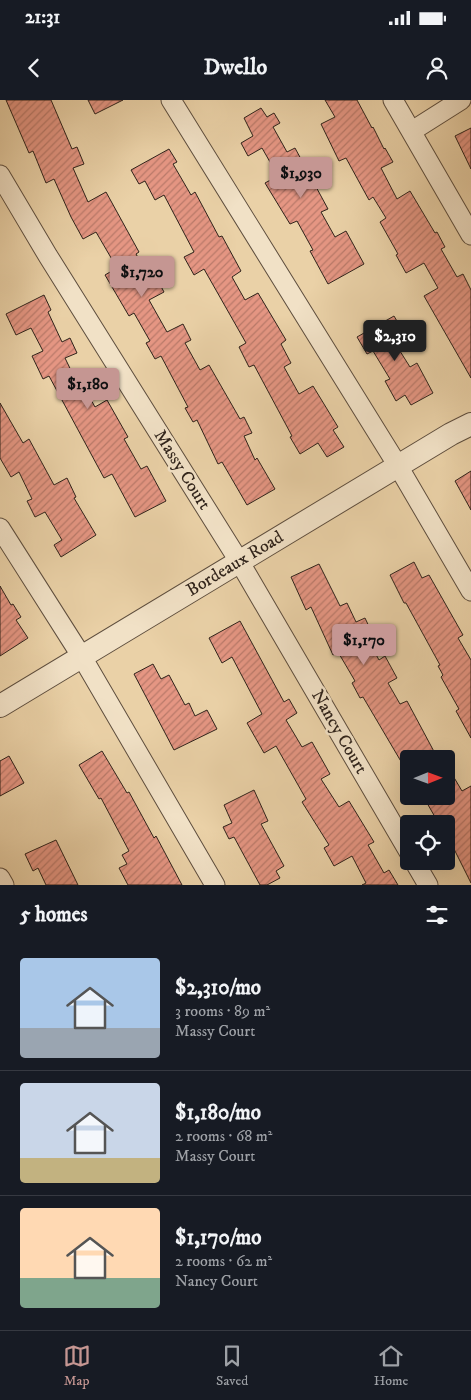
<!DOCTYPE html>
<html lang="en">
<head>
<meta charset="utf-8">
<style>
  :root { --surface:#171b24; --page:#20242c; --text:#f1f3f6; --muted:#9ea1a6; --line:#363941; --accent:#c59692 }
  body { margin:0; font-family:"IM FELL DW Pica",serif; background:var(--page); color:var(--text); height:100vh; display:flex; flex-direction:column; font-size:19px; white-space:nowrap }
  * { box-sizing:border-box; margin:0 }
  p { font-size:16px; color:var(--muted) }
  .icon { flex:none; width:28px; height:28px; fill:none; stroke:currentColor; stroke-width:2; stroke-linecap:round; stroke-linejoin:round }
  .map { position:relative; height:785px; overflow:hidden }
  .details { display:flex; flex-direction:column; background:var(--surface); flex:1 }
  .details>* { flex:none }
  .needle { width:32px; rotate:89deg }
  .fabs { position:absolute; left:400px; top:650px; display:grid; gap:10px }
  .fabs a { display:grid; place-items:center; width:55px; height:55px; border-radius:5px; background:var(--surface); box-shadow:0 5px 20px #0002; font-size:25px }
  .price { position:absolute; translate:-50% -42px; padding:0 11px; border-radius:5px; background:var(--accent); color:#111; font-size:16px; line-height:32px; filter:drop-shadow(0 1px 2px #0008) }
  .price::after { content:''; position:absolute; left:50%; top:30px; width:15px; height:11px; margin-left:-8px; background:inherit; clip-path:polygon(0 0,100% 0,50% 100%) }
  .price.on { background:#222; color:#fff }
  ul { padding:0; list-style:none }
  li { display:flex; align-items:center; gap:15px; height:125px; padding:0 20px }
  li+li { border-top:1px solid var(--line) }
  li span { display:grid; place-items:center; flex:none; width:140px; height:100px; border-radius:5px; color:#555 }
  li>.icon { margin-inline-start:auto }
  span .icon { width:60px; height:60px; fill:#fffc; stroke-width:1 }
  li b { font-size:21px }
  h2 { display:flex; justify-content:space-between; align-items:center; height:60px; padding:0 20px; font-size:21px }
  .status { display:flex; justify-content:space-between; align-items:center; height:35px; padding:0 25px; background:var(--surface); direction:ltr }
  .status svg { height:14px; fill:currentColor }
  header { display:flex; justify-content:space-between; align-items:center; height:65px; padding:0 20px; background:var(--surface); font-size:22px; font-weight:800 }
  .tab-bar { display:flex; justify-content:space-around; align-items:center; height:70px; border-top:1px solid var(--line); background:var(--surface); font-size:14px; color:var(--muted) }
  .tab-bar a { display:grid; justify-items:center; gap:2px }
  .tab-bar .on { color:var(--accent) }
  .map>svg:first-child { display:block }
  .building { fill:url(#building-hatch); stroke:#2f231b }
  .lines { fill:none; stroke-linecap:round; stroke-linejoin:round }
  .minor-casing { stroke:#5e4e3e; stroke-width:21 }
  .tertiary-casing { stroke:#5e4e3e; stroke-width:24 }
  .minor { stroke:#f1e1c6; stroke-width:19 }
  .tertiary { stroke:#f1e1c6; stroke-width:22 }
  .labels { text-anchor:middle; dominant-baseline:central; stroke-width:5; stroke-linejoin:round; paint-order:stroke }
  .street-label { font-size:18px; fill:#2f231b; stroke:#f1e1c6 }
</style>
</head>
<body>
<div class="status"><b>21:31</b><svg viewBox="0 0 49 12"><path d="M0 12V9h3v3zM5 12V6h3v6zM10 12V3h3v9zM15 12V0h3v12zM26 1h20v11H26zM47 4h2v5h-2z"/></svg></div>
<header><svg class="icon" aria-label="back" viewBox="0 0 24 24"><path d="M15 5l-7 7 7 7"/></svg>Dwello<svg class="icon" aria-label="person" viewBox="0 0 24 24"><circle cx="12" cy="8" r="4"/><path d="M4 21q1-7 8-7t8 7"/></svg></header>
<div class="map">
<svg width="471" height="785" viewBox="0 0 471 785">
  <defs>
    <pattern id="building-hatch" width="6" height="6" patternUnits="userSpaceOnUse" patternTransform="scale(1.25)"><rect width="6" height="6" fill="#e59683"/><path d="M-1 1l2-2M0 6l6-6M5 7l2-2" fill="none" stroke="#ba7a6a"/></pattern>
  </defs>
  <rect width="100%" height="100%" fill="#ead1a7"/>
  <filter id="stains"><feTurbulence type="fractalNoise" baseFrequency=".004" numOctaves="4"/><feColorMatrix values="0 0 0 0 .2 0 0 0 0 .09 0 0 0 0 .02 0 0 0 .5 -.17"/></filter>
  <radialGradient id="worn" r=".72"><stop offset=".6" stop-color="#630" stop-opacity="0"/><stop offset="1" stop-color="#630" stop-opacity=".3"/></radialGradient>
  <!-- building -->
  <g class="building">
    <polygon points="6,0 51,0 72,49 77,47 84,64 73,68 88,102 106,92 139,152 136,154 151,180 156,177 164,192 149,200 167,232 183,224 191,240 185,243 200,270 209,265 240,319 244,317 252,333 244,336 255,360 257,358 275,389 247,405 222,362 218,364 197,320 193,322 185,308 188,307 161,256 155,259 146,243 150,241 134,213 129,216 105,175 117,168 96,132 83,139 71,117 54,79 46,83 33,51 29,53"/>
    <polygon points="88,0 123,0 95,14"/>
    <polygon points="325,0 357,0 372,28 373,27 384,49 385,48 393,62 381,68 397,99 410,91 435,133 437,132 445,147 441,149 457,177 463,174 471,190 471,278 424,196 438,188 424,163 406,173 396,155 398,154 380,122 386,118 373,97 369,100 346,58 339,61 321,24 335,17"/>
    <polygon points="261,8 267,17 274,13 280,23 273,27 287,52 295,48 328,109 321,112 335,137 346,131 364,164 328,184 310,151 313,150 297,121 290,124 265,83 278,76 262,48 248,56 241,43 253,36 244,18"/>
    <polygon points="471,28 471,69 455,36"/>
    <polygon points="169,49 177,62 173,64 191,95 195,92 219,137 222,136 241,171 232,177 245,200 258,193 286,240 281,244 291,263 284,267 299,294 313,286 338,327 333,330 344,347 327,357 318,343 300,354 290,337 292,336 254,265 249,267 239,247 246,243 204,169 194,175 184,157 194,152 164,95 155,100 145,81 139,84 131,70"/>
    <polygon points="44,195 51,210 48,212 62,242 70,238 77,253 65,258 80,289 84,287 95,307 107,300 128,337 124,339 141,369 147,366 166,401 135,417 112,374 104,378 49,276 43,279 32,256 43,251 31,228 16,235 6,214"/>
    <polygon points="394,216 404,233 393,240 410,267 417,263 433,293 411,305 405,295 396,301 385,281 390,279 373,251 367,254 357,237"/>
    <polygon points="0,303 23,343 29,339 54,385 67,378 76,397 74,398 96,435 61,457 54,445 62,440 45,412 35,417 27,401 32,399 19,372 11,377 0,358"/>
    <polygon points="471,371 471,410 455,381"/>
    <polygon points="414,462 422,478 429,475 463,535 458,538 471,560 471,638 456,611 459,609 441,577 443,575 438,566 440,565 406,503 404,503 390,475"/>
    <polygon points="319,464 340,506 347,503 356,522 365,518 373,535 367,538 379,560 385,556 397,578 388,583 400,604 407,601 438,659 409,659 409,675 363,597 360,598 352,583 355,581 338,552 333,555 311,507 306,510 291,477"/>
    <polygon points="0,486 11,505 13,504 21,517 16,520 28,538 0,556"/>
    <polygon points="240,521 284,602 289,599 297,613 286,620 302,647 312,642 330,674 321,679 339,707 349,701 374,742 368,745 384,773 389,770 398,785 362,785 366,783 352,756 334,766 324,748 329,745 302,702 306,699 276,646 264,653 247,623 262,614 232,557 222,563 209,538"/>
    <polygon points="153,564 161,579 169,575 185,605 189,603 195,616 207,610 217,629 174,650 134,574"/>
    <polygon points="102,651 127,693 129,692 154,738 156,736 182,785 128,785 119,768 127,764 122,755 129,751 101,698 99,699 79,665"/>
    <polygon points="9,656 24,683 0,696 0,661"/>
    <polygon points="446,664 462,691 471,686 471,783 446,733 446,724 439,724 423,696 446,696"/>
    <polygon points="254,690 268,721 261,724 284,766 276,771 280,778 267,785 260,785 234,737 229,739 223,727 232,723 224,705"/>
    <polygon points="56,740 78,785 46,785 38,768 33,771 25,754"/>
  </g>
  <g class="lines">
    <defs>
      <g id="minor">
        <polyline points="171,0 398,366 471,491"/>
        <polyline points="393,0 471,135"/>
        <polyline points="412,31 461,0"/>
        <polyline points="0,75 48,156 239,461 409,752"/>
        <polyline points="0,428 82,557 215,785"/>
        <polyline points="414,761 428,785"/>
        <polyline points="0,778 4,785"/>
      </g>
      <polyline id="tertiary" points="0,606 451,334 471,324"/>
    </defs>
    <!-- minor casing -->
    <use href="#minor" class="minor-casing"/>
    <!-- tertiary casing -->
    <use href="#tertiary" class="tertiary-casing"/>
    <!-- minor -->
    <use href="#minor" class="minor"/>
    <!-- tertiary -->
    <use href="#tertiary" class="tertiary"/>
  </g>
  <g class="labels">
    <!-- street labels -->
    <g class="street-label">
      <text transform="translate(182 370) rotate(58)">Massy Court</text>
      <text transform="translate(235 464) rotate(-31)">Bordeaux Road</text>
      <text transform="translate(339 632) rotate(60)">Nancy Court</text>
    </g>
  </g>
  <rect width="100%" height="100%" filter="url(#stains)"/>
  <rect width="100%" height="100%" fill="url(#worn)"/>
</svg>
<div class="fabs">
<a><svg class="needle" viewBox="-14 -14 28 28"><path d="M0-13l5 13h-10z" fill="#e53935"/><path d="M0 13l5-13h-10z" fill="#9ea1a6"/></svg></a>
<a><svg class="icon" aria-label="locate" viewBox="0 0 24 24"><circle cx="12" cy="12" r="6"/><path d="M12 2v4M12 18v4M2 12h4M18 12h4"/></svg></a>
</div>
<b class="price" style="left:301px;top:99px">$1,930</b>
<b class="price" style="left:142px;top:198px">$1,720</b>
<b class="price on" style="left:395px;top:262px">$2,310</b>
<b class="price" style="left:88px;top:310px">$1,180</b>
<b class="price" style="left:364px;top:566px">$1,170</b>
</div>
<section class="details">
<h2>5 homes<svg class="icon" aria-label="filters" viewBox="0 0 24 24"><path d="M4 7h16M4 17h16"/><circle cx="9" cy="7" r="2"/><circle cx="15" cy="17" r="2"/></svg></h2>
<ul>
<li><span style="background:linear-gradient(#a9c7e8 70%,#9aa5b1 0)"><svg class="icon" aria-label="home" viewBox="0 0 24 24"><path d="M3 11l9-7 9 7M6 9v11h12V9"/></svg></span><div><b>$2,310/mo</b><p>3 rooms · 89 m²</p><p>Massy Court</p></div></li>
<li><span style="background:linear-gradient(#c9d6e8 75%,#c2b280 0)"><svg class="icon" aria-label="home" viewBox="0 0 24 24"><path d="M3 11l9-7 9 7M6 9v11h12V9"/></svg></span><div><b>$1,180/mo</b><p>2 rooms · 68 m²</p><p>Massy Court</p></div></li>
<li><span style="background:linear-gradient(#ffd9b3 70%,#7fa58c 0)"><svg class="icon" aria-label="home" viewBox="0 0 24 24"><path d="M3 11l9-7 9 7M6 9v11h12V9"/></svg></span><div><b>$1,170/mo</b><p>2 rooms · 62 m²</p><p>Nancy Court</p></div></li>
</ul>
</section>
<nav class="tab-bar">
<a class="on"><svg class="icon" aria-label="map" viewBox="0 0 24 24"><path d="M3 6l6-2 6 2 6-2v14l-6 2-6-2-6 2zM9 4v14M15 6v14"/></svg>Map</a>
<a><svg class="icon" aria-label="saved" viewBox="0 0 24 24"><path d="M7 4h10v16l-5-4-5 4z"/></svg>Saved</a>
<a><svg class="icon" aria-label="home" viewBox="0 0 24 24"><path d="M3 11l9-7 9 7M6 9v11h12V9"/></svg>Home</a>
</nav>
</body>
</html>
